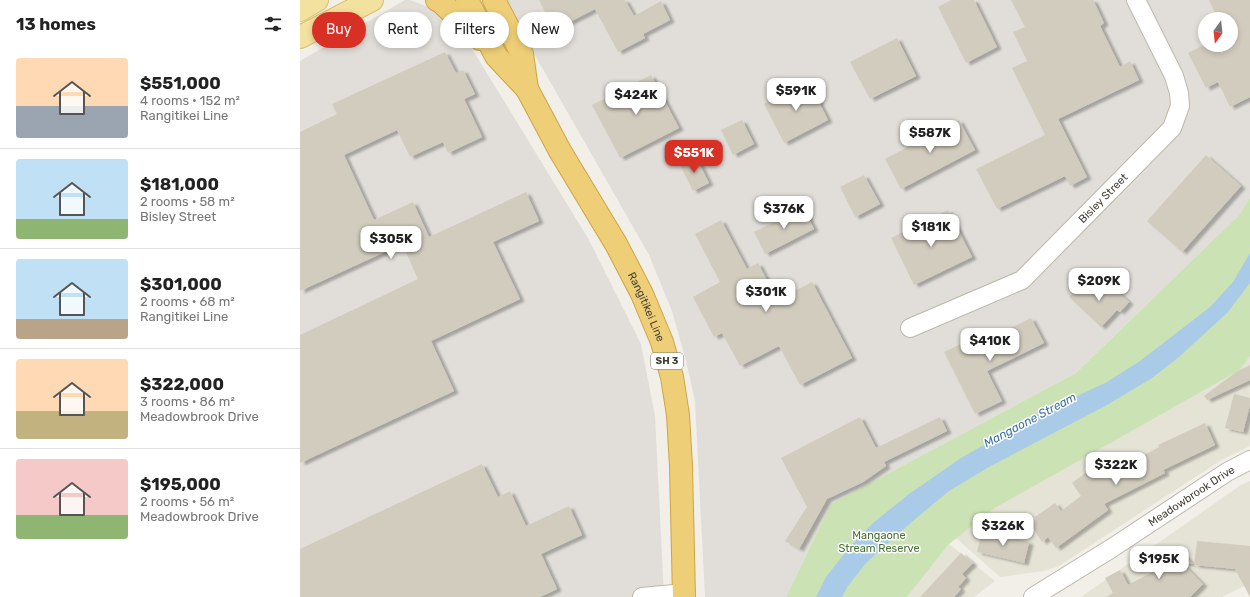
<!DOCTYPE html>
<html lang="en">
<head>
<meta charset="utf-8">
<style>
  :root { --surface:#fff; --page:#f6f6f6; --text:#222; --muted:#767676; --line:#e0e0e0; --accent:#d93025 }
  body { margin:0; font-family:Rubik,sans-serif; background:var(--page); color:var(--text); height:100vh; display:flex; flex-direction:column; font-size:15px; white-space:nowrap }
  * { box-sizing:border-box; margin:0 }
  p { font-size:13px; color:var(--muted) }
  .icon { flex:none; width:22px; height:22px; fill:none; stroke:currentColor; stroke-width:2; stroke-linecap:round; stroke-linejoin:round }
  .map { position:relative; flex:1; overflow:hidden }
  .sheet { display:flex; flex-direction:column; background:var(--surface); width:300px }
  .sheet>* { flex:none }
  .banner { position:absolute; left:12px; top:12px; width:380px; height:36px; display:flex; gap:8px }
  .needle { width:26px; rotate:195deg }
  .controls { position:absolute; left:898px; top:12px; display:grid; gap:8px }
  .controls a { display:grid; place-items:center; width:40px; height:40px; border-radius:50%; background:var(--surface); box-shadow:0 2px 6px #0003; font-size:20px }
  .price { position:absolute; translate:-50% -34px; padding:0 9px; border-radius:8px; background:#fff; color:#222; font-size:13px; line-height:26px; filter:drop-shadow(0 1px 2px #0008) }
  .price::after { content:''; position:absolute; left:50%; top:24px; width:12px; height:9px; margin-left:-6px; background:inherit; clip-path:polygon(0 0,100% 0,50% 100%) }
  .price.active { background:var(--accent); color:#fff }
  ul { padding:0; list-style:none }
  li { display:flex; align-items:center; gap:12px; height:100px; padding:0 16px }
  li+li { border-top:1px solid var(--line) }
  li span { display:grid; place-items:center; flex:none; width:112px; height:80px; border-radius:4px; color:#555 }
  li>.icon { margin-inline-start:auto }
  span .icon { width:48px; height:48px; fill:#fffc; stroke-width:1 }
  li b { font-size:17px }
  h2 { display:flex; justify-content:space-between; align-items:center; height:48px; padding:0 16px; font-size:17px }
  .pill { padding:0 14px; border-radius:18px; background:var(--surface); box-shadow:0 2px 6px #0003; font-size:14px; line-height:36px }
  .pill.active { background:var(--accent); color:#fff }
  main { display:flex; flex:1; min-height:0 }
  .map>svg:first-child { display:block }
  .residential { fill:#e5e2d6 }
  .industrial { fill:#e1ded9; fill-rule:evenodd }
  .green { fill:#cbe2b5 }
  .water { fill:#aacbe8 }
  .building { fill:#d2ccbe; filter:url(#shadow) }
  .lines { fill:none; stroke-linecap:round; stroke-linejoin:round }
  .minor-casing { stroke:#bcb7ab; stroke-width:20 }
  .major-casing { stroke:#d7bf71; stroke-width:24 }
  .highway-casing { stroke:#cca447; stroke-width:24 }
  .minor { stroke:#fff; stroke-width:18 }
  .major { stroke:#f3e19f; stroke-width:22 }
  .highway { stroke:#eece76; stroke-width:22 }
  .labels { text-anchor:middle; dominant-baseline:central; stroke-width:3; stroke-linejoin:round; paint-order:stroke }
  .shield { fill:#fff; stroke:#7c7973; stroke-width:1 }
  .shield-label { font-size:10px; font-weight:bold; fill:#444037 }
  .street-label { font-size:11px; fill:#444037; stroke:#fff }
  .park-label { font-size:11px; fill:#457031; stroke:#fff }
  .water-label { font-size:12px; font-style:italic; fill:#3c72a5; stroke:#fff }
</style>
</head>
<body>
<main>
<section class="sheet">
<h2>13 homes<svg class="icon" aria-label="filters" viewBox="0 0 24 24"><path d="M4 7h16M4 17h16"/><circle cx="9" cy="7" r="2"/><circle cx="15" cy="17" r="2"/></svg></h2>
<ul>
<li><span style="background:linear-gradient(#ffd9b3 60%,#9aa5b1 0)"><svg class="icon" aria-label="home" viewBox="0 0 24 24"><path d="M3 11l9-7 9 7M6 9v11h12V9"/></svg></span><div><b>$551,000</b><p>4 rooms · 152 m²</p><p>Rangitikei Line</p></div></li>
<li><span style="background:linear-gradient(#bfe0f5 75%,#8fb573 0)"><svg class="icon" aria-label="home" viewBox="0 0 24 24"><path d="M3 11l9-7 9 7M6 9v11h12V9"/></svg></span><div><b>$181,000</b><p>2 rooms · 58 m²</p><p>Bisley Street</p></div></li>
<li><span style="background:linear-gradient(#bfe0f5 75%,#b9a48a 0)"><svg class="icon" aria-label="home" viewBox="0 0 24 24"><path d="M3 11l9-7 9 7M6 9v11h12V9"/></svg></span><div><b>$301,000</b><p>2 rooms · 68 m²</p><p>Rangitikei Line</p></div></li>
<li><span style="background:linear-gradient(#ffd9b3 65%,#c2b280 0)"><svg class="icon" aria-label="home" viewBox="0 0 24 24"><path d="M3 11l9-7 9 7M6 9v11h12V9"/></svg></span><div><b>$322,000</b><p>3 rooms · 86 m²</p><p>Meadowbrook Drive</p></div></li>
<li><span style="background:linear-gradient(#f6c9c9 70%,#8fb573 0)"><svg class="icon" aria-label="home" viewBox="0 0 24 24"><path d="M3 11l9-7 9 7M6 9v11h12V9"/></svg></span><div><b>$195,000</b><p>2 rooms · 56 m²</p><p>Meadowbrook Drive</p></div></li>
</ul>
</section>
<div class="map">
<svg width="950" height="597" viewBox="0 0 950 597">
  <defs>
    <filter id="shadow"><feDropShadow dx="4.5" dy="2.5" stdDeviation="1" flood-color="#0004"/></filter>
  </defs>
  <rect width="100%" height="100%" fill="#f2efe8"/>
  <!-- residential -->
  <g class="residential">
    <polygon points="950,356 950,446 920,461 759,566 744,571 700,577 656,538 695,508 940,370"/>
    <polygon points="950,481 950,583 922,597 781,597 941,485"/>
    <polygon points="649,544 695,581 674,597 607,597"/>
  </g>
  <!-- industrial -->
  <g class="industrial">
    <polygon points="105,0 110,0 149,15 174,52 289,240 341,344 355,416 364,597 0,597 0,61"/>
    <path d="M205,0H950V198L939,215L776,373L531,504L486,597H405L395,401L386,361L372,311L349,255L236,57ZM905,19H931V45H905Z"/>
  </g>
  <!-- green -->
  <polygon class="green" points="950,198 950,356 940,370 695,508 649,544 607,597 486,597 531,504 776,373 939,215"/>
  <!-- water -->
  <polygon class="water" points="950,253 950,283 927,313 879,357 852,378 807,405 689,467 649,491 614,520 567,562 548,586 542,597 516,597 526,577 548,549 573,523 609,494 661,458 739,414 807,382 840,361 910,307 933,282"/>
  <!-- building -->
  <g class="building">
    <polygon points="239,0 325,0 334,16 361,1 370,20 343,34 345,38 318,52 295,9 254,30"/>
    <polygon points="651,0 674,0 697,47 666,63 638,7"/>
    <polygon points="711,0 793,0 804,23 800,26 820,67 830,61 839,80 758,119 787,177 770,186 765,176 697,209 676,169 745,135 712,68 727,61 713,32 725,27"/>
    <polygon points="909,0 950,0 950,97 930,107 918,82 906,88 888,53 904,45 931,45 931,19 918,19"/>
    <polygon points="597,38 616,76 570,99 550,62"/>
    <polygon points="145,52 156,73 163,70 175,94 164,99 182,137 148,153 143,142 110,157 97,130 44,155 74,220 113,202 129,237 226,192 239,221 193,242 220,299 131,341 154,391 0,463 0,335 118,279 102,244 0,291 0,132 37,114 32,104"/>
    <polygon points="351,75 379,128 320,158 292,105"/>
    <polygon points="508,81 528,120 484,143 464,104"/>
    <polygon points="442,120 454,144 433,155 421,130"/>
    <polygon points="659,120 675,150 601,189 585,159"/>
    <polygon points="906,155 941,186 882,252 847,221"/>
    <polygon points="396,157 409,183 393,191 380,165"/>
    <polygon points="564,175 580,204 555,217 540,187"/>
    <polygon points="503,207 514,229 465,254 454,232"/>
    <polygon points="648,210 672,257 614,285 591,238"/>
    <polygon points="421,220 447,269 458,263 477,300 512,282 552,358 500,385 479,346 440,366 422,333 414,337 393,297 420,282 395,234"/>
    <polygon points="783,281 799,296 806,281 829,302 820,312 817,310 801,327 769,297"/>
    <polygon points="731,318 744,343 687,371 702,401 675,414 644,352 671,339 674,346"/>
    <polygon points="950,365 950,380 907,400 904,396 936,372"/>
    <polygon points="934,394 950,398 950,405 943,432 925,428"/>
    <polygon points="560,417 576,448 640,417 647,431 584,462 586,466 563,482 527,499 499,549 485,541 507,507 481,458"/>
    <polygon points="905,423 915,445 863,470 865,473 804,504 808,510 756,548 748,537 742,542 730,523 736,519 735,517 755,503 761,511 781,496 772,483 796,465 804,476 859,447 858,445"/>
    <polygon points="182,464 198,497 210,491 226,526 269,506 282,535 241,554 257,589 240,597 0,597 0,549"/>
    <polygon points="682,531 729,542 724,563 677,552"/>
    <polygon points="897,541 950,546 950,597 935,569 894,565"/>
    <polygon points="876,547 893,564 882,563 903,584 890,597 806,597 813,593 805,578 820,570 828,585 860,568 854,563 867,549 871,553"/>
    <polygon points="661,553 673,563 662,574 666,578 658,587 661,589 654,597 620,597"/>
  </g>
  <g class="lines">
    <defs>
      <g id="minor">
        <path id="s1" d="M610,328L722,280L872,128L880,106L879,93L874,76L836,0"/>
        <polyline points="342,597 384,593"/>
        <path id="s2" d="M733,597L812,548L927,472L950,460"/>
      </g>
      <g id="major">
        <polyline points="0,10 17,0"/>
        <polyline points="0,37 72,0"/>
      </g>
      <g id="highway">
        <polyline points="137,0 141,2 180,39"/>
        <path id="s3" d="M167,0L196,56L227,89L260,151L316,244L342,294L362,342L372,377L378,415L381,466L384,597"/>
        <polyline points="194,0 222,54 227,89"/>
      </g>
    </defs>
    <!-- minor casing -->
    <use href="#minor" class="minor-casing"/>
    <!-- major casing -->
    <use href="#major" class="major-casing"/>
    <!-- highway casing -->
    <use href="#highway" class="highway-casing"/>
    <!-- minor -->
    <use href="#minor" class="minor"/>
    <!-- major -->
    <use href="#major" class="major"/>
    <!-- highway -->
    <use href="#highway" class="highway"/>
  </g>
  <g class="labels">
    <!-- shield labels -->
    <rect class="shield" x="351" y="353" width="32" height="16" rx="3"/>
    <g class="shield-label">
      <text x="367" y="361">SH 3</text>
    </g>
    <!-- street labels -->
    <g class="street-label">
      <text stroke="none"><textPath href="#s1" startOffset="237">Bisley Street</textPath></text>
      <text stroke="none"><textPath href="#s3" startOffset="357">Rangitikei Line</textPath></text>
      <text stroke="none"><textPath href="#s2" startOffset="188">Meadowbrook Drive</textPath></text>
    </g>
    <!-- park labels -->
    <g class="park-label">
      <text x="579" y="535">Mangaone<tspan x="579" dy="13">Stream Reserve</tspan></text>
    </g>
    <!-- water labels -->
    <g class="water-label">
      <text transform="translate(730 420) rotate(-28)">Mangaone Stream</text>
    </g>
  </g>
</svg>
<div class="controls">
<a><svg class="needle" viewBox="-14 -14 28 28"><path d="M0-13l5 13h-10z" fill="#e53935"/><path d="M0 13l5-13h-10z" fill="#767676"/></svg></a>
</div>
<b class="price" style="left:496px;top:112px">$591K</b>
<b class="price" style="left:336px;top:116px">$424K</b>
<b class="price" style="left:630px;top:154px">$587K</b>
<b class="price active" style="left:394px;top:174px">$551K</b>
<b class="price" style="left:484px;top:230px">$376K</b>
<b class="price" style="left:631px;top:248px">$181K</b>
<b class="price" style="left:91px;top:260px">$305K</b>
<b class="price" style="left:799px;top:302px">$209K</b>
<b class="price" style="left:466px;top:313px">$301K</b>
<b class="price" style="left:690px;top:362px">$410K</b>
<b class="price" style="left:816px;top:486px">$322K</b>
<b class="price" style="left:703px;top:547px">$326K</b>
<b class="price" style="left:859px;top:580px">$195K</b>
<div class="banner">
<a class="pill active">Buy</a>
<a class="pill">Rent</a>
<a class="pill">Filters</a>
<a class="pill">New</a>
</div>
</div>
</main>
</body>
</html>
